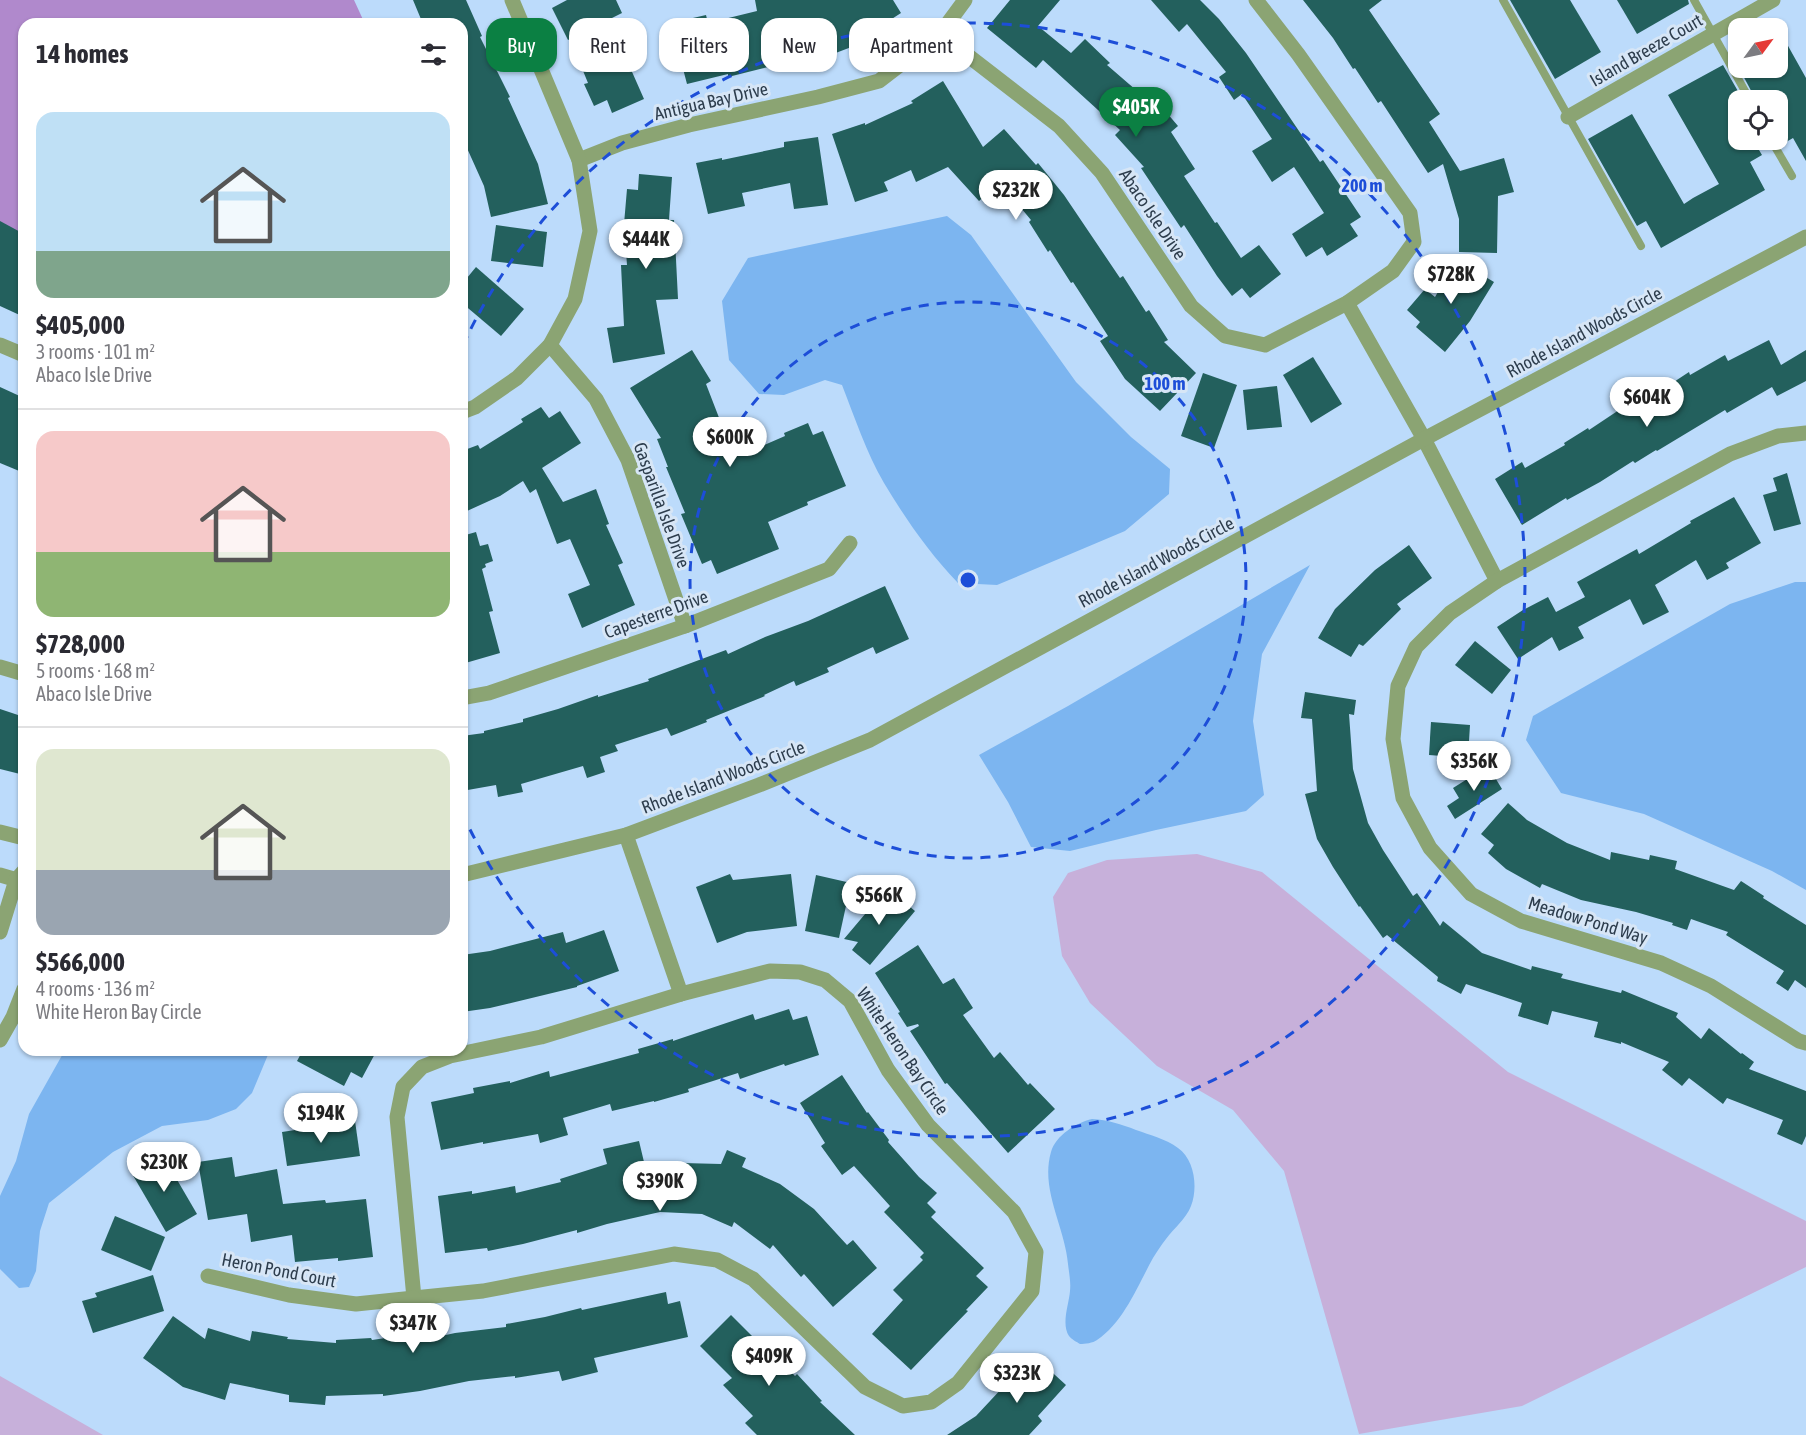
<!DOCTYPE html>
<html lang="en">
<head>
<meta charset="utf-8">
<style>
  :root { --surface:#fff; --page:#f7f7f7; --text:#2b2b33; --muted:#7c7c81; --line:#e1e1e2; --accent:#0b8043 }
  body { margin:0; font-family:"Asap Condensed",sans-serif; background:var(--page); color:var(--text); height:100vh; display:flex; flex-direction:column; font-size:22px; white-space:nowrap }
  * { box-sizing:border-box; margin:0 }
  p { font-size:20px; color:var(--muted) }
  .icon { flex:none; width:33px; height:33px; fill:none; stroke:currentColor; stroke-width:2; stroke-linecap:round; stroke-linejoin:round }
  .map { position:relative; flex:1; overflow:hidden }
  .details { position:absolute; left:18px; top:18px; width:450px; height:1038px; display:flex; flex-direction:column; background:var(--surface); border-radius:18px; box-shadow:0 2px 4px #0004 }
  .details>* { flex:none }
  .guide { position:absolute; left:486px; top:18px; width:570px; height:54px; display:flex; gap:12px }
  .needle { width:39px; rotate:57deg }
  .tools { position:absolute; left:1728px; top:18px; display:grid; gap:12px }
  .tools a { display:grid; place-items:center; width:60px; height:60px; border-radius:12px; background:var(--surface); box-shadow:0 2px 4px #0004; font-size:30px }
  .price { position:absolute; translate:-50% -51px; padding:0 14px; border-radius:21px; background:#fff; color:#222; font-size:20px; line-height:39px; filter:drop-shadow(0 2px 3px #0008) }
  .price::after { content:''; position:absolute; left:50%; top:36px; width:18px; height:14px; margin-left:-9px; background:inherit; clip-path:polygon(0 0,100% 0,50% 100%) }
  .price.active { background:var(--accent); color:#fff }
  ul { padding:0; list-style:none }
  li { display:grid; align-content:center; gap:12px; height:318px; padding:0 18px }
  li+li { border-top:2px solid var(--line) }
  li span { display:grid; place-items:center; height:186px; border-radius:18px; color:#555 }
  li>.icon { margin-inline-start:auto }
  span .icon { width:108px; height:108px; fill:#fffc; stroke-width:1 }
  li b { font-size:26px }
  h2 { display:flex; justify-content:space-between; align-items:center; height:72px; padding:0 18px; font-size:26px }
  .tag { padding:0 21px; border-radius:18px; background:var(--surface); box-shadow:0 2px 4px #0004; font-size:21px; line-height:54px }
  .tag.active { background:var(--accent); color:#fff }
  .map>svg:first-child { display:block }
  .green { fill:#c7b0da }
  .forest { fill:#b089cc }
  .water { fill:#7cb5f0 }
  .building { fill:#23605d }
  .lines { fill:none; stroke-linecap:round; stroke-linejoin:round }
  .service { stroke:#8ba473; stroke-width:8 }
  .minor { stroke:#8ba473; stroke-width:15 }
  .tertiary { stroke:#8ba473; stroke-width:15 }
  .ring { fill:none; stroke:#1d4ed8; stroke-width:3; stroke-dasharray:10 8 }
  .labels { text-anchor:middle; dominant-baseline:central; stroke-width:6; stroke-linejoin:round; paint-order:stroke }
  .street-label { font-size:18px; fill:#2d3d4d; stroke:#d7e6f6 }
  .centre { fill:#1d4ed8; stroke:#d7e6f6; stroke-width:3 }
  .ring-label { font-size:18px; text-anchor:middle; font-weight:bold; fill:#1d4ed8; stroke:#d7e6f6; stroke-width:6; stroke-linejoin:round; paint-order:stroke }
</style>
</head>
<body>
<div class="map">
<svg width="1806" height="1435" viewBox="0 0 1806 1435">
  <rect width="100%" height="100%" fill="#bcdbfb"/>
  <!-- green -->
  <g class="green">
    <polygon points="1197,854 1262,872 1508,1072 1806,1221 1806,1267 1522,1406 1359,1434 1284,1171 1233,1110 1157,1066 1090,1003 1062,956 1053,897 1068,873 1107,860"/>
    <polygon points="0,1376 103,1435 0,1435"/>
  </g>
  <!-- forest -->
  <polygon class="forest" points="0,0 354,0 365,24 24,24 24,238 0,229"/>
  <!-- water -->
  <g class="water">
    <path d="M947,216L971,235L1076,382L1131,437L1170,469L1169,494L1125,531L997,585L958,583C929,553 905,518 884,483C866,452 855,418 842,385L825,380L784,395L759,394L729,360L722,301L748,258Z"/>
    <polygon points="1310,565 1262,654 1253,721 1264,795 1246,811 1156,830 1070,851 1031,847 1008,802 979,755 1068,706"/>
    <polygon points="1795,582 1806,582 1806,890 1772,871 1644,814 1561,793 1526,740 1533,716 1730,604"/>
    <polygon points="65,1050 270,1050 252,1093 236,1109 208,1120 162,1126 113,1152 49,1203 40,1231 36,1271 29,1287 19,1288 0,1269 0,1196 16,1161 29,1114"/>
    <path d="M1092,1119C1108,1120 1121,1124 1136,1130C1150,1135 1166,1139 1178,1148C1195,1160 1198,1188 1191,1206C1186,1219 1174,1228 1166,1239C1161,1245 1157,1252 1153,1258C1138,1285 1124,1322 1097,1340C1093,1343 1085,1344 1080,1344C1077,1342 1071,1339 1069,1336C1061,1324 1069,1304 1070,1291C1071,1282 1069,1273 1068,1264C1065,1227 1040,1190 1051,1152C1056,1135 1076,1123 1092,1119Z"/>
  </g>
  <!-- building -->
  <g class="building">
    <polygon points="413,0 466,0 482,36 480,37 510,97 508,98 538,164 548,204 491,217 484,186 462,137 462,24 423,24"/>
    <polygon points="567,0 616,0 622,13 606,21 625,67 629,65 644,99 612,113 607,100 594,106 584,84 588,83 570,39 568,40 552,8"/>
    <polygon points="755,0 893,0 901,13 853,44 854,46 820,59 820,57 772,66 728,77 728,74 687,84 671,23 706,15 708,23 757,11"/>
    <polygon points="1010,0 1060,0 1038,26 1071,53 1085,39 1110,63 1107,65 1151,103 1155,99 1178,126 1171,132 1195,169 1184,176 1215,223 1217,222 1241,258 1259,245 1281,274 1250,298 1242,288 1232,296 1217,276 1184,225 1181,228 1141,168 1144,167 1115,135 1120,130 1043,60 1036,68 987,28"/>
    <polygon points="1151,0 1200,0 1219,19 1246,53 1320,162 1323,160 1361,217 1350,224 1358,236 1327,256 1322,247 1306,257 1292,234 1324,213 1294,167 1272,182 1252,151 1272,139 1242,94 1234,100 1219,77 1226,72 1187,24 1179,32"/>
    <polygon points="1303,0 1382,0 1369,10 1440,114 1429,122 1460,171 1504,158 1514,192 1498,196 1497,253 1459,252 1459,219 1443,164 1428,173 1381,101 1378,103 1355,68 1353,69 1333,38"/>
    <polygon points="1510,0 1570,0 1601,52 1555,79"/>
    <polygon points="1617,0 1688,0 1689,4 1637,34"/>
    <polygon points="1778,28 1806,78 1806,161 1793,138 1781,145 1778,138 1778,100 1756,100 1739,68 1778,68"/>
    <polygon points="1723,65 1743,100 1738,100 1738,140 1753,140 1762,155 1750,162 1765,190 1661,248 1646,221 1637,226 1588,139 1632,114 1684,204 1693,198 1719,184 1668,95"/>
    <polygon points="943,81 983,147 1004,129 1036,165 1038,163 1064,195 1120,278 1123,276 1146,312 1149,310 1168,340 1164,342 1196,373 1160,411 1125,379 1100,341 1108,336 1073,282 1071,283 1050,250 1048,252 1029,222 1031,220 1000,183 979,201 948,167 916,182 911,170 884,182 888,191 855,202 832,134 865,123 865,125 913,103 911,101"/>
    <polygon points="818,137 828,205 794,209 790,183 742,193 745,206 708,214 696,163 722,158 722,160 784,147 784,142"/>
    <polygon points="639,174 672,177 669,220 674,220 678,299 656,300 665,354 613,363 607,328 624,326 621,265 627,265 624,224 627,189 638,190"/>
    <polygon points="0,221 24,234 24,317 0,306"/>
    <polygon points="496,225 547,232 543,267 491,261"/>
    <polygon points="1457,260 1494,282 1470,321 1445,352 1416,327 1420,322 1407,310 1425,289 1435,297"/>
    <polygon points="476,267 524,309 501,336 462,303 462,284"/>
    <polygon points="1769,340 1781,365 1806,350 1806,381 1777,396 1772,387 1727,413 1725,410 1657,451 1656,450 1635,463 1633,461 1600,482 1567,500 1566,498 1522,525 1495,479 1522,462 1525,468 1565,445 1564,443 1588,428 1589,430 1619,410 1621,412 1656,391 1657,393 1689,372 1690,375 1725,355 1728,361"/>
    <polygon points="692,350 711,381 706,384 728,441 732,439 739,456 785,436 784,433 808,423 813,435 823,431 846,486 807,502 808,505 768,522 779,549 717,574 711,560 702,564 681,514 685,513 666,467 668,467 657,439 661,438 630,388"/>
    <polygon points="1313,357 1342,404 1311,423 1283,375"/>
    <polygon points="1203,373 1237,385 1214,448 1181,436"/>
    <polygon points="1277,386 1282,427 1247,430 1243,390"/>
    <polygon points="0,387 24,398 24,473 0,463"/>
    <polygon points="541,407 549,418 560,411 581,443 542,468 563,502 596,489 609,524 606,525 623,563 618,565 635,605 582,628 568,594 590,585 570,539 557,544 536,489 530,493 523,481 500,496 467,511 462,500 462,451 478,445 480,449 523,422 521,419"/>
    <polygon points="1787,473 1801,524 1774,531 1763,495 1777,491 1773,478"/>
    <polygon points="1734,497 1761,543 1726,563 1729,568 1707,580 1696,560 1655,585 1669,612 1643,625 1630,599 1578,627 1584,638 1559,651 1552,637 1518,659 1497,627 1523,610 1548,597 1556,612 1585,597 1577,582 1637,549 1639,554 1691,523 1690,521"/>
    <polygon points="476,532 480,546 488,544 493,561 485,564 486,567 482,569 493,611 489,612 500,653 462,664 462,536"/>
    <polygon points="1409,545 1432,578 1397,604 1401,609 1363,646 1359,644 1351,657 1318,638 1335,609 1375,570"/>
    <polygon points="885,586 909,639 876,654 873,647 827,668 829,672 796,686 794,681 764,695 765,696 706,720 707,722 671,736 667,728 615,745 618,751 600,757 605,772 587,778 583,766 521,784 523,792 498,797 496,785 462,791 462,736 484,733 484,731 523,722 523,719 558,709 598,695 598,697 649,681 648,679 726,650 728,654 765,637 808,621"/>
    <polygon points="1475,641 1511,670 1492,694 1455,665"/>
    <polygon points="1305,692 1356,700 1354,715 1349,714 1353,769 1368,823 1383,850 1413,896 1417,893 1440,926 1443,921 1482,953 1531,970 1532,966 1563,974 1561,978 1621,993 1622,990 1678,1013 1676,1017 1701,1039 1709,1028 1741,1054 1742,1053 1754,1062 1749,1069 1806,1091 1806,1136 1802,1145 1777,1134 1783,1120 1727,1098 1723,1104 1689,1078 1682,1086 1662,1070 1669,1062 1621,1042 1621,1044 1594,1037 1598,1022 1552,1011 1548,1025 1518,1016 1522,1003 1466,984 1461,994 1437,981 1438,977 1387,935 1383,938 1360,906 1359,907 1333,867 1317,839 1305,794 1317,791 1312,719 1301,718"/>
    <polygon points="0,709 24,717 24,775 0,769"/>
    <polygon points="1431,722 1470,725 1468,758 1429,755"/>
    <polygon points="1488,766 1502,789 1455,819 1447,806 1459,798 1453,788"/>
    <polygon points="1508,803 1527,820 1567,843 1610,860 1611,852 1649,860 1650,855 1677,861 1675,869 1734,890 1741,881 1764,896 1763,898 1806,925 1806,988 1795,980 1788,991 1776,983 1784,971 1726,935 1728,932 1691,919 1687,930 1672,925 1673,923 1636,912 1581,900 1542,884 1540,888 1506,869 1488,853 1494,845 1481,834"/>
    <polygon points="730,874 733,880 791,874 797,926 747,932 717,943 696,887"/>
    <polygon points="816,875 851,883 839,938 805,931"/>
    <polygon points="887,888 915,911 870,965 852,950 858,942 844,939"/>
    <polygon points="604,930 619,971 577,986 577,987 490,1008 462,1012 462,955 490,951 563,932 566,943"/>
    <polygon points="918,945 943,984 954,978 973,1008 963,1015 994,1058 1000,1052 1028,1085 1030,1083 1055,1109 1008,1153 947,1083 945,1084 910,1031 919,1026 918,1024 907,1027 898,1013 900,1012 875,973"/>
    <polygon points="789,1009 793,1020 807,1016 819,1055 785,1066 784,1064 740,1079 738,1073 688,1089 689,1092 654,1102 654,1101 612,1111 610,1104 563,1118 568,1135 540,1143 538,1134 483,1144 483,1142 441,1150 431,1102 474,1093 473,1088 510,1081 510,1083 549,1071 550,1077 639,1053 638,1049 673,1039 673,1041 753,1014 755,1020"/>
    <polygon points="303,1050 377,1050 362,1078 351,1072 344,1086 297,1061"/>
    <polygon points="842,1075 867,1113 868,1112 889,1140 888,1142 919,1177 937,1193 927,1203 936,1212 931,1217 984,1268 976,1276 988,1287 966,1310 968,1311 911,1370 872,1334 903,1300 893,1290 923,1260 920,1257 924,1253 884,1212 890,1206 854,1166 842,1175 821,1146 825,1143 800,1103"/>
    <polygon points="355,1121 360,1156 287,1166 282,1132"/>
    <polygon points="639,1141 644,1162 721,1164 727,1150 746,1158 742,1167 780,1184 814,1209 847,1245 853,1240 877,1268 833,1307 804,1274 801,1277 773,1245 770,1249 734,1222 732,1227 702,1214 660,1212 607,1224 577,1233 577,1230 523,1244 488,1251 487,1248 445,1253 438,1196 472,1191 472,1194 515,1186 516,1193 561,1182 560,1179 607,1164 603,1149"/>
    <polygon points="162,1154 197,1214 166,1232 131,1172"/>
    <polygon points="232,1157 235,1177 277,1169 283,1204 325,1200 326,1203 366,1199 373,1257 338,1261 338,1258 295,1262 292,1235 251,1242 247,1214 208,1220 198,1162"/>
    <polygon points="115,1216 165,1237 151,1271 101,1250"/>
    <polygon points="153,1275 164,1311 93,1333 82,1301 97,1297 95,1293"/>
    <polygon points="666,1292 668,1304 680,1301 688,1337 594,1358 598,1372 562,1381 559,1371 515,1378 515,1376 469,1381 420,1391 383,1396 383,1394 326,1396 325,1405 289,1402 289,1395 230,1383 225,1400 183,1387 143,1358 173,1316 205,1339 208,1328 250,1341 252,1331 288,1337 287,1339 336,1343 336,1340 371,1338 372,1340 413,1334 414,1342 455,1333 506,1327 506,1324 545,1317 581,1308 582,1310"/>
    <polygon points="731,1315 763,1347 765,1345 795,1376 797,1374 822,1401 820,1402 855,1435 757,1435 745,1423 753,1416 723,1385 732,1378 700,1346"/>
    <polygon points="1033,1355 1066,1385 1038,1416 1042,1421 1029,1435 947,1435 976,1416"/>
  </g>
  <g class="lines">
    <!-- service -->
    <g class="service">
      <polyline points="1503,0 1641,246"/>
      <polyline points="1694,0 1750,100"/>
      <polyline points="1771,140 1792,176"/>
    </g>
    <!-- minor -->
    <g class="minor">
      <polyline points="940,34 1059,126 1102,173 1191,306 1225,336 1265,345 1347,303 1393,271 1414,242 1410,213 1298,54 1256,0"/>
      <polyline points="1568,117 1773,0"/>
      <polyline points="579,160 622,143 689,125 818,97 879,81 940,34 965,0"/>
      <polyline points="1347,303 1424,439 1497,581"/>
      <polyline points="0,345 24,355"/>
      <polyline points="550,345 596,399 628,460 685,626"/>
      <polyline points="462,412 475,407 517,378 550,345 575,299 590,231 579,160 512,0"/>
      <polyline points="1806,433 1778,436 1730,454 1497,581 1450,613 1416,647 1398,686 1393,739 1403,798 1430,848 1471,894 1521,921 1661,963 1711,986 1799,1041 1806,1043"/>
      <polyline points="0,667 24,674"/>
      <polyline points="462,698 489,693 685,626 829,569 850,543"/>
      <polyline points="626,835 681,994"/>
      <polygon points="770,971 800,972 825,980 850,1001 888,1070 928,1125 1014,1212 1036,1252 1032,1291 958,1383 931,1402 903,1406 865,1387 753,1279 717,1260 674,1254 483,1291 414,1298 397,1117 403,1087 422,1067 450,1056 541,1037 681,994"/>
      <polyline points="208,1276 289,1295 356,1304 414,1298"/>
    </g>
    <!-- tertiary -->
    <g class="tertiary">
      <polyline points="0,832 24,838"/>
      <polyline points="0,875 24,882"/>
      <polyline points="462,875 626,835 759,785 870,740 1424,439 1806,237"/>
      <polyline points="0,932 16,880 24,871"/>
      <polyline points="0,1040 13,1017 24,989"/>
    </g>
  </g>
  <!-- distance rings -->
  <g class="ring">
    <circle cx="968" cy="580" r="278"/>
    <path d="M463 345A557 557 0 1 1 463 815"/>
  </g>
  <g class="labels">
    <!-- street labels -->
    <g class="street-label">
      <text transform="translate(1646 50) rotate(-30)">Island Breeze Court</text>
      <text transform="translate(711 101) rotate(-13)">Antigua Bay Drive</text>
      <text transform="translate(1153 214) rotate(56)">Abaco Isle Drive</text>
      <text transform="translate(1584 332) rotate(-28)">Rhode Island Woods Circle</text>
      <text transform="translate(662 505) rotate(70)">Gasparilla Isle Drive</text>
      <text transform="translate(1156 562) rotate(-28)">Rhode Island Woods Circle</text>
      <text transform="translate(656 614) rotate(-20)">Capesterre Drive</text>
      <text transform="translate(723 777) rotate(-21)">Rhode Island Woods Circle</text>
      <text transform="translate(1588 920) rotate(17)">Meadow Pond Way</text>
      <text transform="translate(903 1051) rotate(56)">White Heron Bay Circle</text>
      <text transform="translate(279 1270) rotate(11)">Heron Pond Court</text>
    </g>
  </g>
  <circle cx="968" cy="580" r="9" class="centre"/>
  <g class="ring-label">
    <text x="1362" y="192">200 m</text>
    <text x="1165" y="390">100 m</text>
  </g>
</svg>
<div class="tools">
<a><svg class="needle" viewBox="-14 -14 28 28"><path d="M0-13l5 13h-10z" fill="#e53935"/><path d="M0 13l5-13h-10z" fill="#7c7c81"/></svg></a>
<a><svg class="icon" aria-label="locate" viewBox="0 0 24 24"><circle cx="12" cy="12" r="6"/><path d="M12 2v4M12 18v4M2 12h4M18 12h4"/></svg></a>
</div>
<b class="price active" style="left:1136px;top:138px">$405K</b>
<b class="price" style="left:1016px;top:221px">$232K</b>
<b class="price" style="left:646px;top:270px">$444K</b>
<b class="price" style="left:1451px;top:305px">$728K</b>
<b class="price" style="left:1647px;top:428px">$604K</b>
<b class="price" style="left:730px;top:468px">$600K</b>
<b class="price" style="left:1474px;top:792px">$356K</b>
<b class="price" style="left:879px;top:926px">$566K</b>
<b class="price" style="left:321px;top:1144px">$194K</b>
<b class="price" style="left:164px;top:1193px">$230K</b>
<b class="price" style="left:660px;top:1212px">$390K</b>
<b class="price" style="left:413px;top:1354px">$347K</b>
<b class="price" style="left:769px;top:1387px">$409K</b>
<b class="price" style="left:1017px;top:1404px">$323K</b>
<div class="guide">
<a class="tag active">Buy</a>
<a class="tag">Rent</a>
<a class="tag">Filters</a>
<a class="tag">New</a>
<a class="tag">Apartment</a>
</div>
<section class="details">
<h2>14 homes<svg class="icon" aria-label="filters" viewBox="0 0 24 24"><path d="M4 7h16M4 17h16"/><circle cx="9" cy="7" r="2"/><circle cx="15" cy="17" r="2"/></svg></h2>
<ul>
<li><span style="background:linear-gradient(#bfe0f5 75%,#7fa58c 0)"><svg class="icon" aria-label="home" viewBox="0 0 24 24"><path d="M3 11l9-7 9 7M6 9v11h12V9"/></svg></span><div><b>$405,000</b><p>3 rooms · 101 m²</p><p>Abaco Isle Drive</p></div></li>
<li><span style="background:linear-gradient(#f6c9c9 65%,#8fb573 0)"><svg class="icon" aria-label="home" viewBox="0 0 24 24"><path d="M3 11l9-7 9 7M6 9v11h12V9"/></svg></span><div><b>$728,000</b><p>5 rooms · 168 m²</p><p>Abaco Isle Drive</p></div></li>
<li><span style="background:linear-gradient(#dfe7d0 65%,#9aa5b1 0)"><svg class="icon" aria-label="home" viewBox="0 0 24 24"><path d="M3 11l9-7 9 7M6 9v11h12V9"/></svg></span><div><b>$566,000</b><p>4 rooms · 136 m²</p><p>White Heron Bay Circle</p></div></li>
</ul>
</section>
</div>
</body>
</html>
